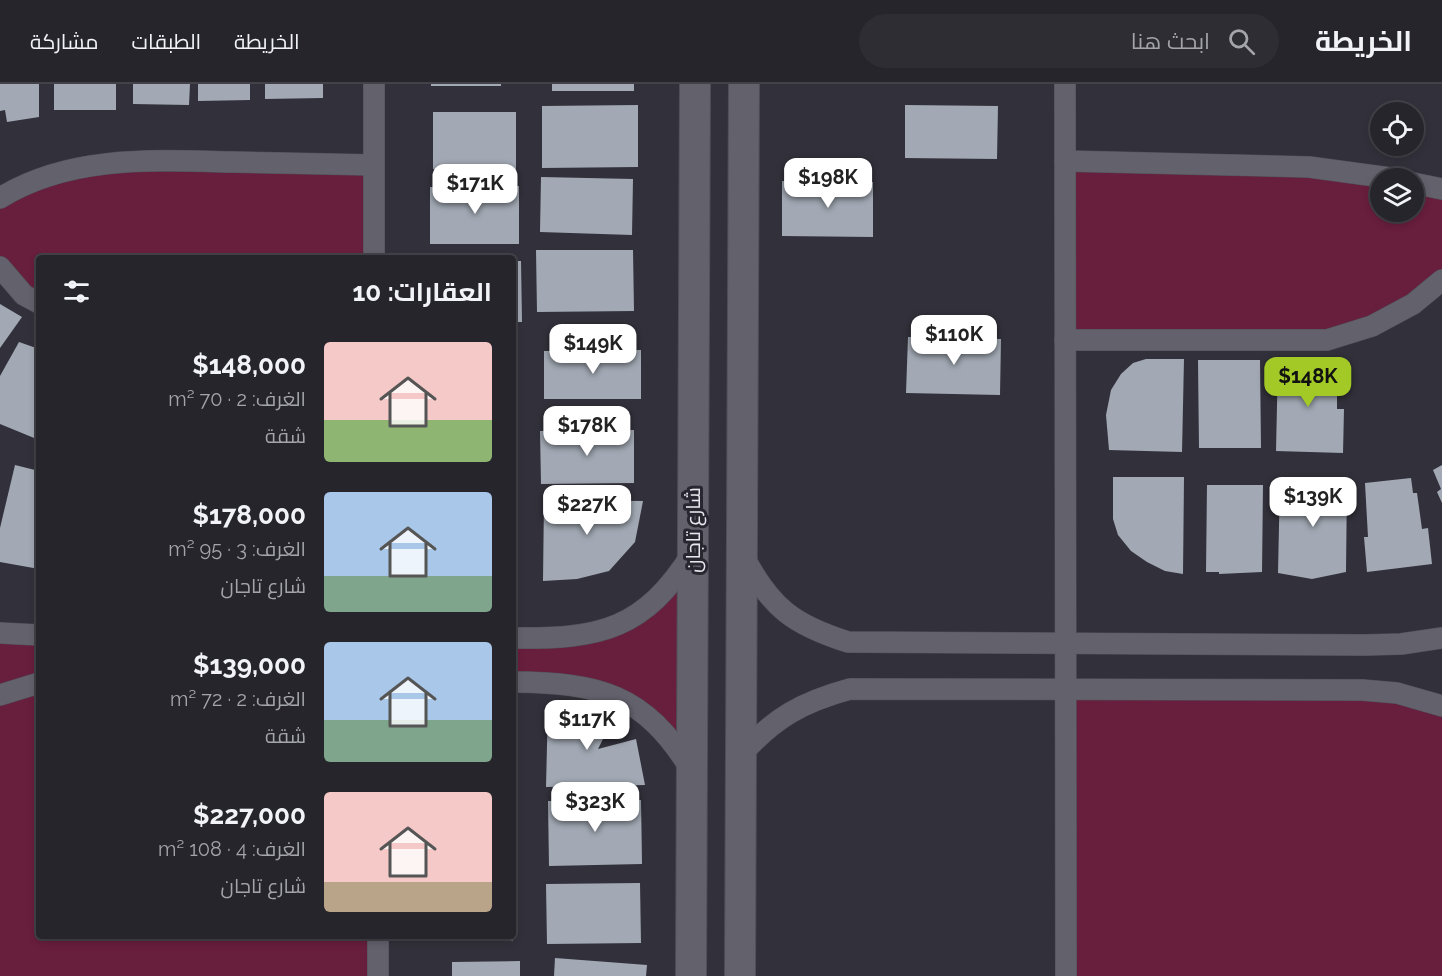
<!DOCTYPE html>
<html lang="ar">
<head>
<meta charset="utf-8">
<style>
  :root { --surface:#26252c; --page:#2e2d34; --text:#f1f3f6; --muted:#a4a5a9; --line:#424248; --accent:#a3c927 }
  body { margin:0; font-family:Raleway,Cairo,sans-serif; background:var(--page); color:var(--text); direction:rtl; height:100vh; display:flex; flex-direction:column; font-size:22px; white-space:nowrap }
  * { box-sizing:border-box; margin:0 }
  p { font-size:20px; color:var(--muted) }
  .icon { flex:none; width:33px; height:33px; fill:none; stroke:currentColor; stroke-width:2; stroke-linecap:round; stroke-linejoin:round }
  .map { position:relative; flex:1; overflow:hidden; direction:ltr }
  .sheet { position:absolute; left:36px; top:171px; width:480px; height:684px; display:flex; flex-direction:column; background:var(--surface); border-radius:6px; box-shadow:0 3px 9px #0003,0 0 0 2px var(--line); direction:rtl }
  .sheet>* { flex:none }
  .tools { position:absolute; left:1370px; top:18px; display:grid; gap:12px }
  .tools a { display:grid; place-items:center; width:54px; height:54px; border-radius:50%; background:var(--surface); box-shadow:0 3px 9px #0003,0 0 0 2px var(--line); font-size:30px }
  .price { position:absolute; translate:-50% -51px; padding:0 14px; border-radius:12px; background:#fff; color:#222; font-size:20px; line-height:39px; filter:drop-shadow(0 2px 3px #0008) }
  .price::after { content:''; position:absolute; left:50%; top:36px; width:18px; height:14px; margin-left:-9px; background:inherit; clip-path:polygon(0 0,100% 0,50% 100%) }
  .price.current { background:var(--accent); color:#111 }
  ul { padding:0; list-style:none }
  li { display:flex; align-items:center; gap:18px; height:150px; padding:0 24px }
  li span { display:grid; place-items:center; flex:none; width:168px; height:120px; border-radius:6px; color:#555 }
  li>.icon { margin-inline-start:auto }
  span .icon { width:72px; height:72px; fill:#fffc; stroke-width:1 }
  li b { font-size:26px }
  h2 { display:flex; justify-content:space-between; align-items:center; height:72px; padding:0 24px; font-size:26px }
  header { display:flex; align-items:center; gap:36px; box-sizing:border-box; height:84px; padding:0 30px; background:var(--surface); border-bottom:2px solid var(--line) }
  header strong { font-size:28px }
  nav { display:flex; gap:33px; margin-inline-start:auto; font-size:21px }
  .search { width:420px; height:54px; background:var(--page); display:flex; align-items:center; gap:15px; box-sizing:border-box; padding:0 21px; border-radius:33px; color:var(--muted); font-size:22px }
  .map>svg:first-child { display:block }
  .green { fill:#681e3d }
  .building { fill:#a2a9b4 }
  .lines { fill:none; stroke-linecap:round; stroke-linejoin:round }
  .street-casing { stroke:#504f57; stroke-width:22 }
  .secondary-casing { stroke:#504f57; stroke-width:32 }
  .street { stroke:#62616c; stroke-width:21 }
  .secondary { stroke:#62616c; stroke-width:30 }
  .labels { text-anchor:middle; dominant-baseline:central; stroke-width:6; stroke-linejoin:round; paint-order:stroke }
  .street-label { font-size:20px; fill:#e8e7ee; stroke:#282731 }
</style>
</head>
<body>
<header>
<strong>الخريطة</strong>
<div class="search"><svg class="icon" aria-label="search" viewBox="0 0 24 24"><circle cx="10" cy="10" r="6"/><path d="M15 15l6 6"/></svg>ابحث هنا</div>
<nav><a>الخريطة</a><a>الطبقات</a><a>مشاركة</a></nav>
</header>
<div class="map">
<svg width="1442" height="892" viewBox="0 0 1442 892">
  <rect width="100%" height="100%" fill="#32313b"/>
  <!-- green -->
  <g class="green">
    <polygon points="1065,77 1380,94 1380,128 1413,128 1413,99 1442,105 1442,196 1327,256 1065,256"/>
    <polygon points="101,80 374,81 374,174 39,174 39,219 0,183 0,114"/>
    <polygon points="693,468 692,687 621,614 513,598 513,554 620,541"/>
    <polygon points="0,549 39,551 39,852 378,852 378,892 0,892"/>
    <polygon points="1066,604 1362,606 1442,622 1442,892 1066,892"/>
  </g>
  <!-- building -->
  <g class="building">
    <polygon points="0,0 39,0 39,33 7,38 5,26 0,27"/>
    <rect x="54" y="0" width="62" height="26"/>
    <polygon points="133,0 190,0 189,21 133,20"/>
    <polygon points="198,0 250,0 250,16 198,17"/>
    <polygon points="265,0 323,0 323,14 265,15"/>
    <rect x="431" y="0" width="70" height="2"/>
    <rect x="552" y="0" width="82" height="7"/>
    <polygon points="638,21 638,83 542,84 542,22"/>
    <polygon points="905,21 998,22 997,75 905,74"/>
    <rect x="433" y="28" width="83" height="57"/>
    <polygon points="541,93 633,95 632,151 540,148"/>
    <polygon points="782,97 873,98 873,153 782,152"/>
    <polygon points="519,102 519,160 430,160 430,103"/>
    <polygon points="536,166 633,166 634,227 537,228"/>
    <polygon points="513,177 521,177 522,238 513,238"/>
    <polygon points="0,220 22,233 0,264"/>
    <polygon points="908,253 1001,255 1000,311 906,309"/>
    <polygon points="19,258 39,265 39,356 0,340 0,292"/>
    <polygon points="641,266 641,315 544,315 544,267"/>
    <polygon points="1146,275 1184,275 1182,368 1109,366 1106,331 1111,306 1121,290 1133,279"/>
    <polygon points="1198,276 1260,276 1261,364 1199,364"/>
    <polygon points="1278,276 1334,277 1333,310 1337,310 1337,325 1344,325 1343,369 1276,367"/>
    <rect x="513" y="338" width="5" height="61"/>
    <polygon points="634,346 634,399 541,400 540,347"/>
    <polygon points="15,381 39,387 39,485 0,478 0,444"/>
    <polygon points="1442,381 1442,419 1437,408 1441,405 1433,386"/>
    <polygon points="1113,393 1184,393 1183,490 1165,487 1147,478 1131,467 1118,451 1113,435"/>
    <polygon points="1411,394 1413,409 1417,409 1422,445 1428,444 1432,480 1367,488 1364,453 1368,453 1365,399"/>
    <polygon points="1280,395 1347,396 1346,488 1312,495 1278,489"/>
    <polygon points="1207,401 1263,401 1262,488 1219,490 1219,488 1206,488"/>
    <polygon points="544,416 643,417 635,458 609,487 577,495 543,497"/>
    <rect x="513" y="417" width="3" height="75"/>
    <polygon points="548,620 577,621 607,632 612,637 598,665 636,655 645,701 546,703"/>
    <rect x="513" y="624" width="5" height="78"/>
    <polygon points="641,716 642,780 549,782 548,717"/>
    <polygon points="513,718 517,718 518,779 513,779"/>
    <polygon points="640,799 641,859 547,860 546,800"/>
    <rect x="426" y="852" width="87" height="5"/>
    <polygon points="555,874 647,881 646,892 554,892"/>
    <polygon points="520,877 520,892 452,892 452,878"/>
  </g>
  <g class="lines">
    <defs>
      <g id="street">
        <polyline points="374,0 374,174"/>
        <polyline points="1065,0 1066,892"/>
        <polyline points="1065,77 1309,83 1390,94"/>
        <polyline points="1413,99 1442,105"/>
        <path d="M0,114C69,71 154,76 232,78C279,79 327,80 374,81"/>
        <polyline points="0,183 24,211 39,219"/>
        <polyline points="1065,256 1327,256 1372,242 1413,220 1442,196"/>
        <path d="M744,473C771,524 794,541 848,558L1365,561L1401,560L1442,554"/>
        <polyline points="0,549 39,551"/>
        <path d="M513,554C601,555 644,546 693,468"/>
        <path d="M513,598C599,599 644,609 691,686"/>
        <polyline points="0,611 39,599"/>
        <path d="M741,671C774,634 802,618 850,605L1362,606L1397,609L1442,622"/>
        <polyline points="378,892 378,852"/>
      </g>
      <g id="secondary">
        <polyline points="691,892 695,0"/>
        <polyline points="740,892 744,0"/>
      </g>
    </defs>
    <!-- street casing -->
    <use href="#street" class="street-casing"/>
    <!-- secondary casing -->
    <use href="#secondary" class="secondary-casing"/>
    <!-- street -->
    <use href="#street" class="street"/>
    <!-- secondary -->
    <use href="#secondary" class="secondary"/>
  </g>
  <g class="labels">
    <!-- street labels -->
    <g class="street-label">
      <text transform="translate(693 446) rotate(-90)">شارع تاجان</text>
    </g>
  </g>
</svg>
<div class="tools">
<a><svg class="icon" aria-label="locate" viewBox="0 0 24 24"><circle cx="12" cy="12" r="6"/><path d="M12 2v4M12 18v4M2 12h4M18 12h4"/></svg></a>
<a><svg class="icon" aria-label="layers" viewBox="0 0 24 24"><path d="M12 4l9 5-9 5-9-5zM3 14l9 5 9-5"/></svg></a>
</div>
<b class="price" style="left:828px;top:125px">$198K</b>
<b class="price" style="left:475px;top:131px">$171K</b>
<b class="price" style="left:954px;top:282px">$110K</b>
<b class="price" style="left:593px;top:291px">$149K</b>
<b class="price current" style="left:1308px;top:324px">$148K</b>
<b class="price" style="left:587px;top:373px">$178K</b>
<b class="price" style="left:1313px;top:444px">$139K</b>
<b class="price" style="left:587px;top:452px">$227K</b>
<b class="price" style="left:587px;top:667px">$117K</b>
<b class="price" style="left:595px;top:749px">$323K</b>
<section class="sheet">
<h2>العقارات: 10<svg class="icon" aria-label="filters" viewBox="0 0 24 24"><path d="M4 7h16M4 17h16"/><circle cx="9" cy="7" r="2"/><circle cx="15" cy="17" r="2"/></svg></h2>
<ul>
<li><span style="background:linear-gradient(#f6c9c9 65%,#8fb573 0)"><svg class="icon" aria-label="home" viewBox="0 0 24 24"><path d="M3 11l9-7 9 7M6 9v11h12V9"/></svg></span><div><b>$148,000</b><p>الغرف: 2 · 70 m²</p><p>شقة</p></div></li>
<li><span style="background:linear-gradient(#a9c7e8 70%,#7fa58c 0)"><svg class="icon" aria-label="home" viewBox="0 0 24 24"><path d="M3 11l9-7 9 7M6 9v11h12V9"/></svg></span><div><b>$178,000</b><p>الغرف: 3 · 95 m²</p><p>شارع تاجان</p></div></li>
<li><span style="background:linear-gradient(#a9c7e8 65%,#7fa58c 0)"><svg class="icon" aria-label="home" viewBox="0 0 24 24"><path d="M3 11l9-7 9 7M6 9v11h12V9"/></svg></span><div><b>$139,000</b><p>الغرف: 2 · 72 m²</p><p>شقة</p></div></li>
<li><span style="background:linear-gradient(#f6c9c9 75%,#b9a48a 0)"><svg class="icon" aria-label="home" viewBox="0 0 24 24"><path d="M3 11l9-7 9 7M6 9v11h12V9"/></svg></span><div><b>$227,000</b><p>الغرف: 4 · 108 m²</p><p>شارع تاجان</p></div></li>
</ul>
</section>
</div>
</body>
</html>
